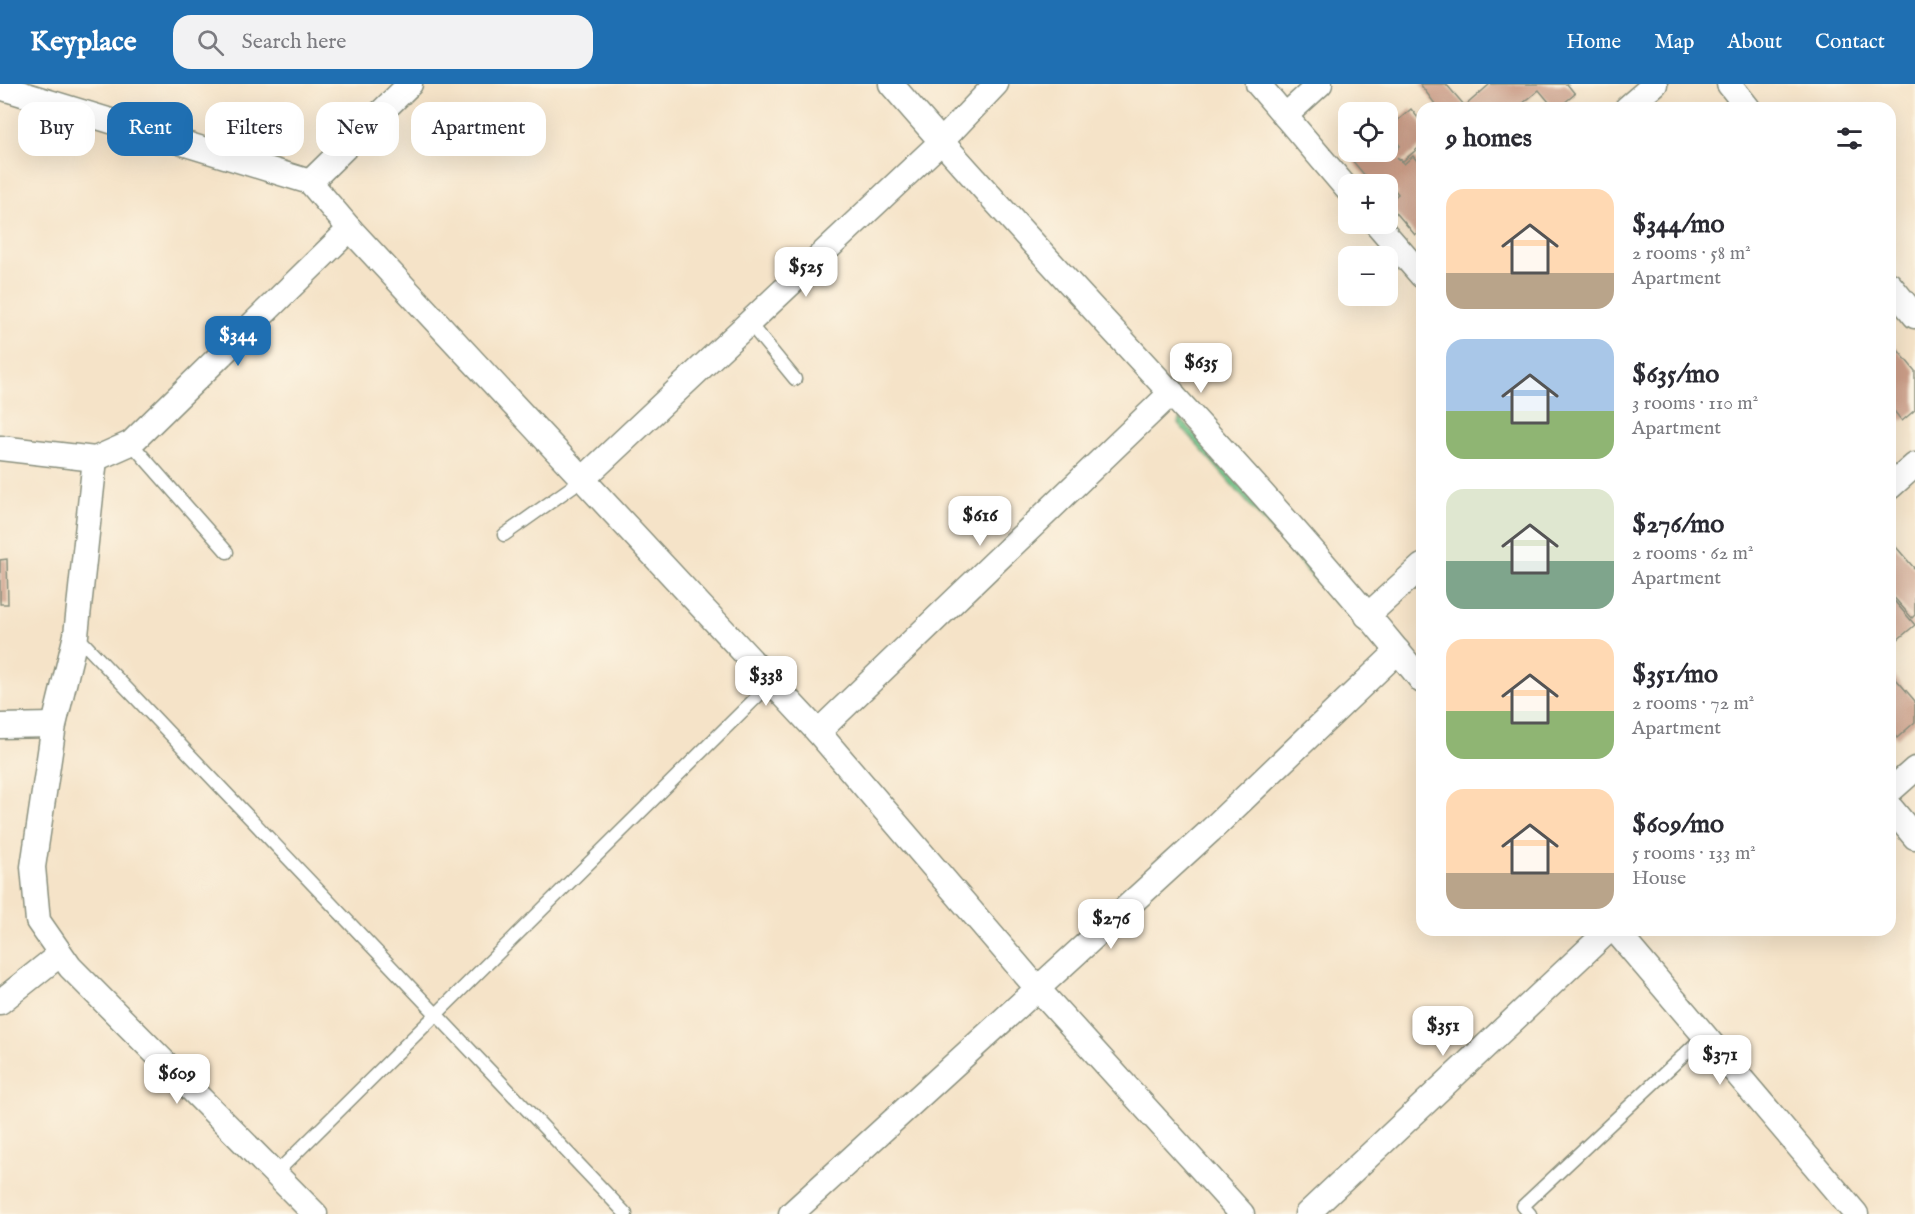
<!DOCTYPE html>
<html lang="en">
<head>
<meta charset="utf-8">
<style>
  :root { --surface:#fff; --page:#f2f2f3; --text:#2b2b33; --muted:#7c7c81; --accent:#1f6fb2 }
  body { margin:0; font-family:"IM FELL English",serif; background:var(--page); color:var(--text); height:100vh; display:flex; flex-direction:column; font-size:22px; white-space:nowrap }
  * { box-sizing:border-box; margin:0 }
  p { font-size:20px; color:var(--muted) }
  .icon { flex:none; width:33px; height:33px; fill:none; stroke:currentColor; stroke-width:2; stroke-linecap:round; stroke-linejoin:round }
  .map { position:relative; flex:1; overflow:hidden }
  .side { position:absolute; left:1416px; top:18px; width:480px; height:834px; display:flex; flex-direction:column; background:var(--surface); border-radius:18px; box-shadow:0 6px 24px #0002 }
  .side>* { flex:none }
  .banner { position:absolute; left:18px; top:18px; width:570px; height:54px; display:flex; gap:12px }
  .tools { position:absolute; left:1338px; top:18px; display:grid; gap:12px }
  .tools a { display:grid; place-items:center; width:60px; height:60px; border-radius:12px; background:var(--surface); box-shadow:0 6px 24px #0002; font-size:30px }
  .price { position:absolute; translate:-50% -51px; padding:0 14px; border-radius:12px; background:#fff; color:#222; font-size:20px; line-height:39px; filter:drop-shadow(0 2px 3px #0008) }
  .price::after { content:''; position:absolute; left:50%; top:36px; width:18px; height:14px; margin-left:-9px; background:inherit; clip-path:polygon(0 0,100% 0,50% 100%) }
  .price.selected { background:var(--accent); color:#fff }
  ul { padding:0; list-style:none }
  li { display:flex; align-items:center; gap:18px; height:150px; padding:0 30px }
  li span { display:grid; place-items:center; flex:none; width:168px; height:120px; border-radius:18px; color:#555 }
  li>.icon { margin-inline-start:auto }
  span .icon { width:72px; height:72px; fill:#fffc; stroke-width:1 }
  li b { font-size:26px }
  h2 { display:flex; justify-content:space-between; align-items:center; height:72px; padding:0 30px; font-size:26px }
  .pill { padding:0 21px; border-radius:18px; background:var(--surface); box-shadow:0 6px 24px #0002; font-size:21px; line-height:54px }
  .pill.selected { background:var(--accent); color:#fff }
  header { display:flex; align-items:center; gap:36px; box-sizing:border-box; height:84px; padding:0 30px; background:var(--accent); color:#fff }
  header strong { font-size:28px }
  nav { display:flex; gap:33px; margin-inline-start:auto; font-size:21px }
  .search { width:420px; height:54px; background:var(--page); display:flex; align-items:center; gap:15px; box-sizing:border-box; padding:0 21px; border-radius:18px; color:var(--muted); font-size:22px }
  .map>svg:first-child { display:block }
  .grass { fill:#78cd90; stroke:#4c8562; stroke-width:1.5 }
  .building { fill:#cc9e88 }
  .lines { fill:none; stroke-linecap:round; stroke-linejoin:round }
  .service-casing { stroke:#8a907e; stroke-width:15 }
  .minor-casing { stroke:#8a907e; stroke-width:27 }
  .service { stroke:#fff; stroke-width:12 }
  .minor { stroke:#fff; stroke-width:24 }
</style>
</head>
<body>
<header>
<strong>Keyplace</strong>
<div class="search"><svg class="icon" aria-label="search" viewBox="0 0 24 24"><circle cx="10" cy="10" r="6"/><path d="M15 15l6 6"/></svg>Search here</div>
<nav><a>Home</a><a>Map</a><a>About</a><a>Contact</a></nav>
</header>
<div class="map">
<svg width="1915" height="1130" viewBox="0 0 1915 1130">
  <rect width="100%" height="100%" fill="#fcf5e5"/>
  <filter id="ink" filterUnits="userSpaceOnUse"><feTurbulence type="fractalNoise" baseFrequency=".0167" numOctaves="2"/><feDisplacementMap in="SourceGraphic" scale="12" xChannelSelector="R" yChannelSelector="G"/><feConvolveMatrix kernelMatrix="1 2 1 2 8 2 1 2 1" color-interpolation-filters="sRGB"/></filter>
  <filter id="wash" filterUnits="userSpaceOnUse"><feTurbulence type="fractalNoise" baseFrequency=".008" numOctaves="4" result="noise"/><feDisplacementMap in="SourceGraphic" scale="24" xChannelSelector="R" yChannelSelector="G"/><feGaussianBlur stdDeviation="1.35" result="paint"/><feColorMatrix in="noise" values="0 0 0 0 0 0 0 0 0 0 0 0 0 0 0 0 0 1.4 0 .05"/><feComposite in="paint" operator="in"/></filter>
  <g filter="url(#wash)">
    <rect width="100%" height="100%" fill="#f5e3c8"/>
    <!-- grass -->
    <polygon class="grass" points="1180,334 1341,517 1339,520 1335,519 1178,339"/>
    <g id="blocks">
      <!-- building -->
      <g class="building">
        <polygon points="1420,0 1446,0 1465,22 1490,0 1567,0 1575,10 1558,24 1554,24 1539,6 1522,20 1526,24 1438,24"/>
        <polygon points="1411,25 1422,39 1422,61 1403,77 1397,73 1404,80 1413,72 1422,83 1422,145 1415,151 1388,119 1398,110 1386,95 1380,100 1372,100 1341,63 1348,57 1348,68 1388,68 1388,61 1394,68 1400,62 1388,45"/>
        <polygon points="1893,260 1915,287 1915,326 1902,337 1890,322 1890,262"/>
        <polygon points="1890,456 1915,485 1915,531 1912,534 1890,509"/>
        <polygon points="7,475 8,520 0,520 0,476"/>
        <polygon points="1890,512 1915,541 1890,562"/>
        <polygon points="1890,588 1915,617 1915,638 1897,654 1890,646"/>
      </g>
    </g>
  </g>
  <g filter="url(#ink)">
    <use href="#blocks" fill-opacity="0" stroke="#8a907e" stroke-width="1.5"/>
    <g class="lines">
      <defs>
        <g id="service">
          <polyline points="749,239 795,295"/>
          <polyline points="131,359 227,468"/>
          <polyline points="504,451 583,395"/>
          <polyline points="76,551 626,1130"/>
          <polyline points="275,1090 772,598"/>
          <polyline points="1530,1130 1523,1122 1705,951"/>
        </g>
        <g id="minor">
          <path d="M891,0C1065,202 1255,389 1422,597"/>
          <polyline points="1258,0 1348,106"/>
          <polyline points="1729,0 1748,24"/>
          <polyline points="0,3 310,98 350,145 818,648 1037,904 1242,1130"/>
          <polyline points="1627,24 1655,0"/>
          <polyline points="1285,32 1320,0"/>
          <polyline points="310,98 410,0"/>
          <polyline points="1377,140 1422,192"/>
          <polyline points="1890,201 1915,232"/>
          <polyline points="0,364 95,375 131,359 350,145"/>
          <polyline points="95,375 76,551 54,641 33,783 38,837 70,883 315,1130"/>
          <polyline points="583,395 941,58 996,0"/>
          <polyline points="1890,403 1915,381"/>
          <polyline points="1367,532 1422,482"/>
          <polyline points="0,642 54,641"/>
          <polyline points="818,648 1172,308"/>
          <polyline points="1890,707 1915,685"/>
          <polyline points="1890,723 1915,753"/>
          <polyline points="1615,846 1856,1130"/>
          <polyline points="0,918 59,871"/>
          <polyline points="791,1130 1210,747 1398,567"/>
          <polyline points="1307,1130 1609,846"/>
        </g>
      </defs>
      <!-- service casing -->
      <use href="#service" class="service-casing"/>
      <!-- minor casing -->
      <use href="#minor" class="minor-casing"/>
      <!-- service -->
      <use href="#service" class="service"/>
      <!-- minor -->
      <use href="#minor" class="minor"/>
    </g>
  </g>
</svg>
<div class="tools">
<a><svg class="icon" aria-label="locate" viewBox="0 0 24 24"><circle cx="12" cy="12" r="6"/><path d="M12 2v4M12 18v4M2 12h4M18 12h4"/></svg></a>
<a>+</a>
<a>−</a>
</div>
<b class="price" style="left:806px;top:214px">$525</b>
<b class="price selected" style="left:238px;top:283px">$344</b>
<b class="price" style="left:1201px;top:310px">$635</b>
<b class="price" style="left:980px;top:463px">$616</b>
<b class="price" style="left:766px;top:623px">$338</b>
<b class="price" style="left:1111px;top:866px">$276</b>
<b class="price" style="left:1443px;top:973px">$351</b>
<b class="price" style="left:1720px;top:1002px">$371</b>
<b class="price" style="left:177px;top:1021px">$609</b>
<div class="banner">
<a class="pill">Buy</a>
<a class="pill selected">Rent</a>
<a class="pill">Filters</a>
<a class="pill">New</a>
<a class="pill">Apartment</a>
</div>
<section class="side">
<h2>9 homes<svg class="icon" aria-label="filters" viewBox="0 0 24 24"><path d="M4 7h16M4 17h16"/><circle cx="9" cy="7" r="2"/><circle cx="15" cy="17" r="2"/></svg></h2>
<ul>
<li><span style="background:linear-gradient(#ffd9b3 70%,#b9a48a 0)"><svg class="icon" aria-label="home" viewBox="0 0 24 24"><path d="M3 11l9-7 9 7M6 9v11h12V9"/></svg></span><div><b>$344/mo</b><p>2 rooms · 58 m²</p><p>Apartment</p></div></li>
<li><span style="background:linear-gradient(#a9c7e8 60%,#8fb573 0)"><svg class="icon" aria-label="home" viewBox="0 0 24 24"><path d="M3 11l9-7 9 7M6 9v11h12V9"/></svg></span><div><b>$635/mo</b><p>3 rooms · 110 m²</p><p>Apartment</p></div></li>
<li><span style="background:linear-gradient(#dfe7d0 60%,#7fa58c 0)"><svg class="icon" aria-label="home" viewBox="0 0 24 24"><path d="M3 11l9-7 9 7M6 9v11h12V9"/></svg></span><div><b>$276/mo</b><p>2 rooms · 62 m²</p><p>Apartment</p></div></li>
<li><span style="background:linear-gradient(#ffd9b3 60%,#8fb573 0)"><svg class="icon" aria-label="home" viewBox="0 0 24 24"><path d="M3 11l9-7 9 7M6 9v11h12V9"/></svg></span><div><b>$351/mo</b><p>2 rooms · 72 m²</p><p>Apartment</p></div></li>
<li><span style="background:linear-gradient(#ffd9b3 70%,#b9a48a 0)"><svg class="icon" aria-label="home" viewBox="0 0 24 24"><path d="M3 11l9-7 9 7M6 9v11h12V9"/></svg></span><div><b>$609/mo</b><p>5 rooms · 133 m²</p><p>House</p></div></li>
</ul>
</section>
</div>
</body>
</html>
